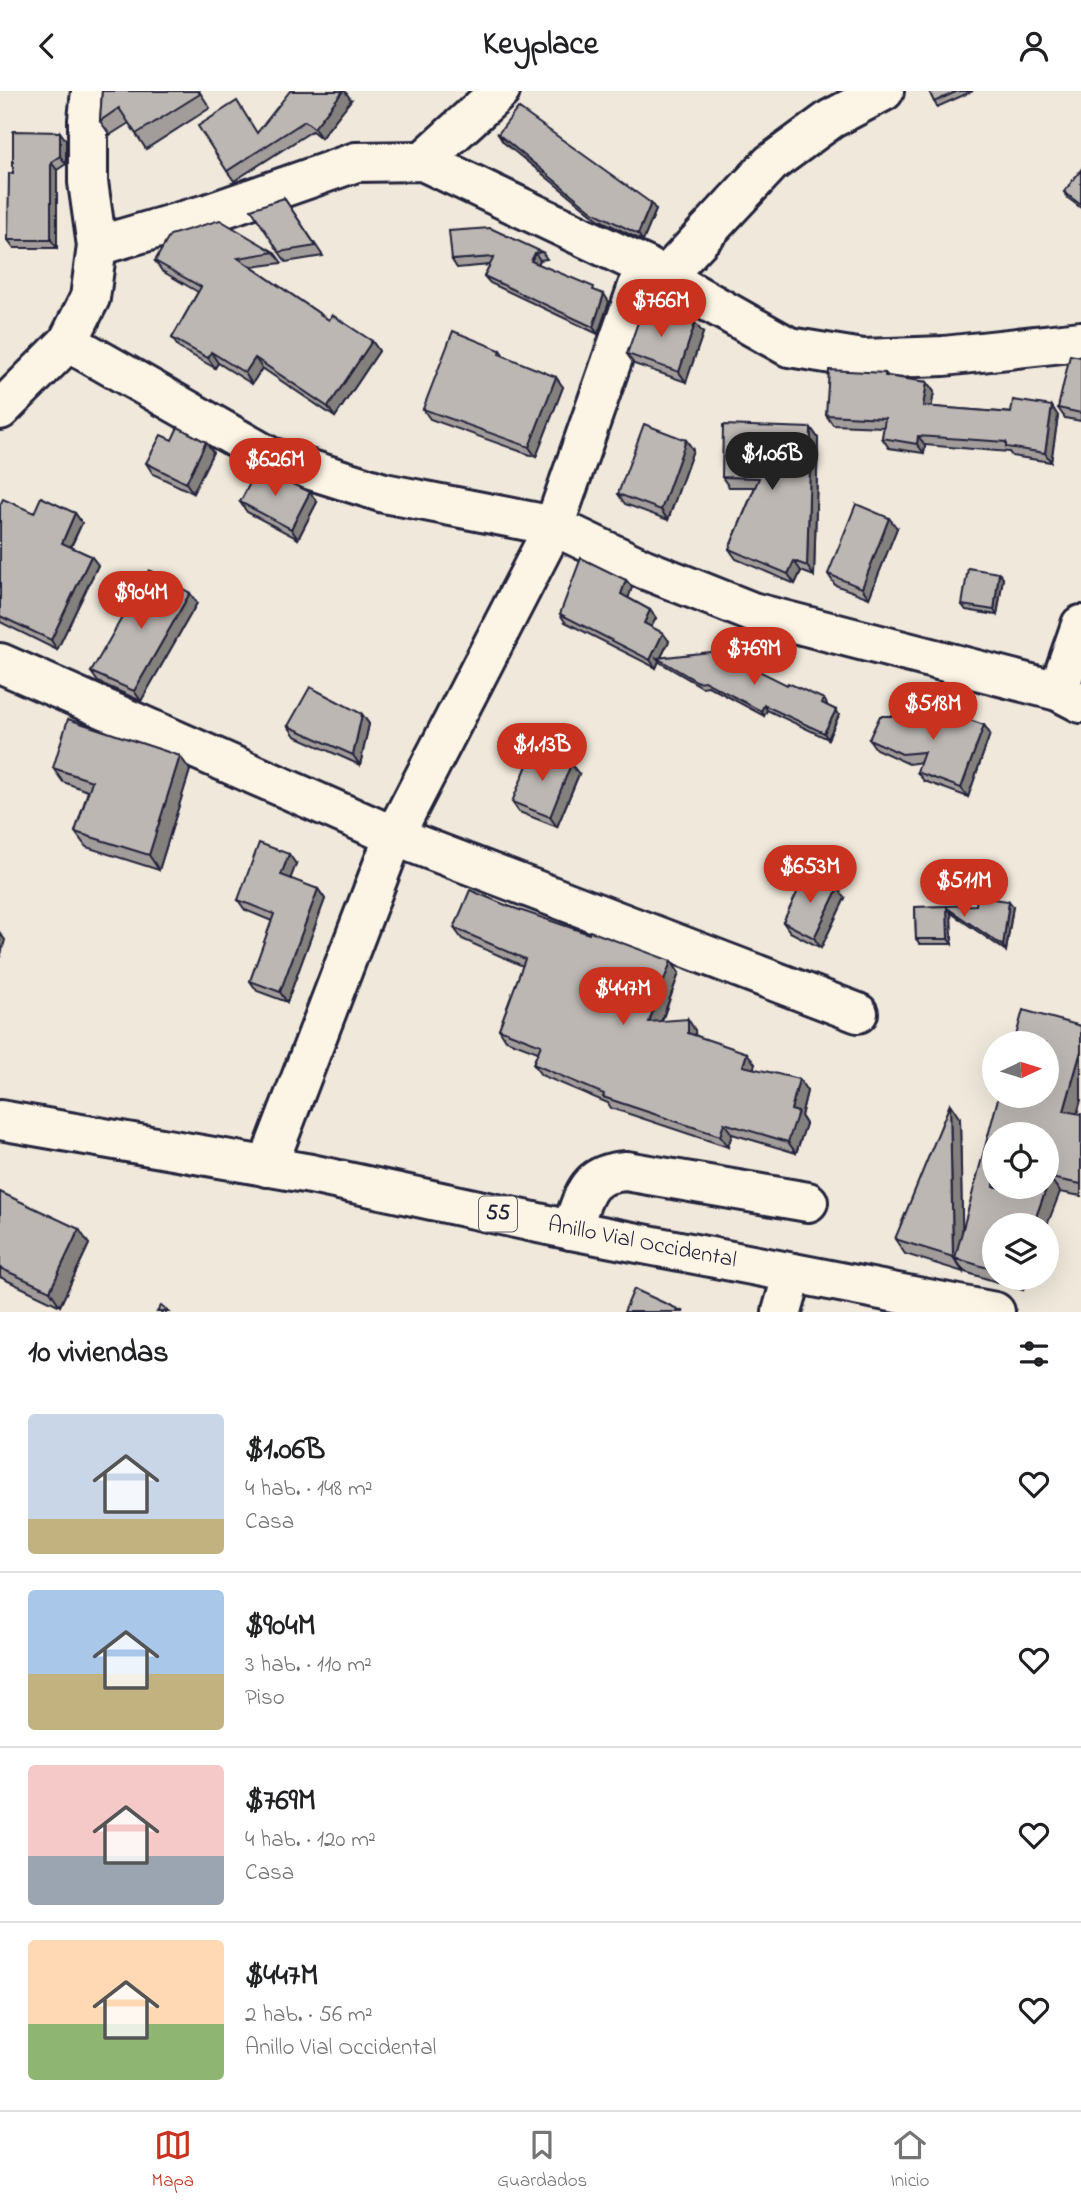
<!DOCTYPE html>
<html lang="es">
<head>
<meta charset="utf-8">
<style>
  :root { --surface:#fff; --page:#f6f6f6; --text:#202124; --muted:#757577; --line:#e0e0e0; --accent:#c8321e }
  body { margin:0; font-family:"Indie Flower",sans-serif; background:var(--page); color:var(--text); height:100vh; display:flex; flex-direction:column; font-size:26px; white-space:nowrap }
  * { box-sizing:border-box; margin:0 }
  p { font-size:23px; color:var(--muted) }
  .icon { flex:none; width:38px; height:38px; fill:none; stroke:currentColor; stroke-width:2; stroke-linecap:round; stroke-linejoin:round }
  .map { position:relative; height:1221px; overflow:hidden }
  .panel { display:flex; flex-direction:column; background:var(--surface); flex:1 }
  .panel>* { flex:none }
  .needle { width:46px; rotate:86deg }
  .fabs { position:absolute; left:982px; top:940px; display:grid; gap:14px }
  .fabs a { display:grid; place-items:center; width:77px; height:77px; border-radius:50%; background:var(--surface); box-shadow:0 7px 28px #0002; font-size:35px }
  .price { position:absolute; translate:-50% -60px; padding:0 16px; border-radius:24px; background:var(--accent); color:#fff; font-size:23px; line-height:46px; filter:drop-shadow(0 2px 4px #0008) }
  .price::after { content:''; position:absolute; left:50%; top:42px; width:21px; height:16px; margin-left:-10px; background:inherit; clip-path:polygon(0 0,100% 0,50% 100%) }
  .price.on { background:#222; color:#fff }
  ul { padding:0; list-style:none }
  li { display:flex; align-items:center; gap:21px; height:175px; padding:0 28px }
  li+li { border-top:2px solid var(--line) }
  li span { display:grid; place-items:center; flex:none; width:196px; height:140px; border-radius:7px; color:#555 }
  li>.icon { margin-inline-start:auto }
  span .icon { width:84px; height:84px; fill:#fffc; stroke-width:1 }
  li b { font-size:30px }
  h2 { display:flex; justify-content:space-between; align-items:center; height:84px; padding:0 28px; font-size:30px }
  header { display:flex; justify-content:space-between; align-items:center; height:91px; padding:0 28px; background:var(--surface); font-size:32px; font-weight:800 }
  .tab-bar { display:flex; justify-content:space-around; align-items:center; height:98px; border-top:2px solid var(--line); background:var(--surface); font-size:19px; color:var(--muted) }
  .tab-bar a { display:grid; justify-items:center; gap:4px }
  .tab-bar .on { color:var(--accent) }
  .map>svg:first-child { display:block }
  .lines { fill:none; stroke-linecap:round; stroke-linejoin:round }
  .street-casing { stroke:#22223b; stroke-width:44 }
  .highway-casing { stroke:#22223b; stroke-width:44 }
  .street { stroke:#fcf5e5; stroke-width:38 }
  .highway { stroke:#fcf5e5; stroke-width:38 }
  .wall { fill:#a29d9a; stroke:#22223b; stroke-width:2 }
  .shaded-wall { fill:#84807d; stroke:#22223b; stroke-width:2 }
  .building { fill:#bcb7b3; stroke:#22223b; stroke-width:2; fill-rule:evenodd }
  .labels { text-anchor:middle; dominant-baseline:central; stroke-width:5; stroke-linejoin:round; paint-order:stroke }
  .shield { fill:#fcf5e5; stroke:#63616e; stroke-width:2 }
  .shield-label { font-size:21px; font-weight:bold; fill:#22223b }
  .street-label { font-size:23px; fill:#22223b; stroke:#fcf5e5 }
</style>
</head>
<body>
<header><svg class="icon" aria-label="back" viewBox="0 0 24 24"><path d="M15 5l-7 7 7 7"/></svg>Keyplace<svg class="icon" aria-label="person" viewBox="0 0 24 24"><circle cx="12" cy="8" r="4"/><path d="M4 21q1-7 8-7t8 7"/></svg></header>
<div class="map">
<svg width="1081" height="1221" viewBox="0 0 1081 1221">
  <rect width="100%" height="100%" fill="#efe8db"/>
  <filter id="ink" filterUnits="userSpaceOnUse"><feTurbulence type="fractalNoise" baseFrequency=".0143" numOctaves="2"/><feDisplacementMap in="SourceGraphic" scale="14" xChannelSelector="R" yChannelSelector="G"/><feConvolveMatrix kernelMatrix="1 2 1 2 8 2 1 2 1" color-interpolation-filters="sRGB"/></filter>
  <g filter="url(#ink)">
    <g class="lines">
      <defs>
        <g id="street">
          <polyline points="423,70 500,0"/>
          <polyline points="97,155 210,122 356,71 423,70 645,175 789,256 863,268 944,265 1081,250"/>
          <polyline points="663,188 771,72 831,28 884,0"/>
          <polyline points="68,251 270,366 384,402 554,435 644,478 752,521 1058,600 1081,612"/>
          <polyline points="0,319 68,251 90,207 97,155 88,91 88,29 91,0"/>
          <polyline points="0,572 394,745 858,922"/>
          <polyline points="1058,600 1081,534"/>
          <polyline points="267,1076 394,745 554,435 645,175"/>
          <path d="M571,1139C585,1104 584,1083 626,1080L808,1111"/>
          <polyline points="782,1221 793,1182"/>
        </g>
        <polyline id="highway" points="0,1029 311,1083 571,1139 995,1221"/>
      </defs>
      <!-- street casing -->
      <use href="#street" class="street-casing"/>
      <!-- highway casing -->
      <use href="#highway" class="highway-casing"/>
      <!-- street -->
      <use href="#street" class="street"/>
      <!-- highway -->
      <use href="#highway" class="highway"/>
    </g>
    <!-- wall -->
    <g class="wall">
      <polygon points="102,0 199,0 210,17 146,58 129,32 110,44 100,30"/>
      <polygon points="929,0 973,0 937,16"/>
      <polygon points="351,9 321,47 312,40 234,90 227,80 257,41"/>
      <polygon points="498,43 656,119 643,150 598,128 503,51"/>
      <polygon points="66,49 66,73 57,79 57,157 14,157 8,149 13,82"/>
      <polygon points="1081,79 1081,117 1068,107 1064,101"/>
      <polygon points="284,107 323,165 286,171 279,161"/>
      <polygon points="274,161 282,172 251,176 329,229 372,250 379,260 335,326 262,277 252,293 218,272 215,277 179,257 172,247 198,201 162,180 155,170"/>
      <polygon points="542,161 547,168 540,169 538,173 598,201 609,211 598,243 490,192 484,185 490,174 457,177 452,169"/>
      <polygon points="703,242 686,291 634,273 627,263"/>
      <polygon points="500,259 505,266 563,296 536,366 430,328 423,318"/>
      <polygon points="1081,266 1081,330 1065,327 1058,317"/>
      <polygon points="885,282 888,285 927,291 934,301 931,316 1058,325 1051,371 1012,365 1009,361 925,354 924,362 889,357 882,347 884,336 833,334 826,324"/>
      <polygon points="811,337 818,347 814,485 801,480 795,493 736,468 729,458 755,396 729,396 722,386"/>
      <polygon points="172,349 213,361 193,402 153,383 146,372"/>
      <polygon points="686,349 693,359 668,429 625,413 618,403"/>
      <polygon points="240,411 317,411 298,448 247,421"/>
      <polygon points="0,414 34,422 75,422 82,432 71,456 91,465 98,474 57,559 0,531"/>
      <polygon points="897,437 869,507 835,494 828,483"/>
      <polygon points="999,482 1003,487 997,524 966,519 962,514"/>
      <polygon points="632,496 628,507 650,519 656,527 651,536 669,550 661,566 787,594 824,608 827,613 827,615 836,619 839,624 828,648 767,619 764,625 708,595 702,596 661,572 659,570 656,577 565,531 560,523"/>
      <polygon points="197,512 141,610 98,591 91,581"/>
      <polygon points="362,623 369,633 360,674 295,645 288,635"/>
      <polygon points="984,634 990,643 968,706 924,690 917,681 921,671 909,673 876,658 869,648"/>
      <polygon points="53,677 190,679 159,779 86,756 75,741 88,700 63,691"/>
      <polygon points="579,683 557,736 519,721 512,711"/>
      <polygon points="296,773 290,788 318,798 325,808 287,911 257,900 250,890 272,830 245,819 238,809"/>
      <polygon points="845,807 821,857 790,841 783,831"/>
      <polygon points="508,815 679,882 662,930 695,939 695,944 755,973 753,978 807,1000 801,1025 806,1033 796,1062 732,1043 728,1056 611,1017 608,1012 541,984 533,973 538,961 506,949 499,938 523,875 462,848 454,837"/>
      <polygon points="1013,815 1006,860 951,822 952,853 920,853 916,848 915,816"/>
      <polygon points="1077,1023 1081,1023 1081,1105 1060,1101 994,1134 994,1186 1028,1186 1023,1199 965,1181 963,1179 963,1181 905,1163 895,1148 960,1028 962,1141"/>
      <polygon points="0,1101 89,1153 60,1215 0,1186"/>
    </g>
    <!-- shaded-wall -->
    <g class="shaded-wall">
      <polygon points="343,0 345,0 351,9 321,47 314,37"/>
      <polygon points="60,41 66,49 66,73 60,65"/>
      <polygon points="51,71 57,79 57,157 51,149"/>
      <polygon points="651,112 656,119 643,150 638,143"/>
      <polygon points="535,162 540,169 536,177 531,170"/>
      <polygon points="604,203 609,211 598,243 593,236"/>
      <polygon points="695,232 703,242 686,291 679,281"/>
      <polygon points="372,250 379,260 335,326 328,316"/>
      <polygon points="211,261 218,272 215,277 208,267"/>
      <polygon points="255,267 262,277 252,293 245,282"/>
      <polygon points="556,286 563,296 536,366 529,356"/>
      <polygon points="927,291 934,301 930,325 923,315"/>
      <polygon points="1052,315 1058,325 1051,371 1045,362"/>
      <polygon points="811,337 818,347 814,485 807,475"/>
      <polygon points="918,345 925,354 924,362 917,353"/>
      <polygon points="686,349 693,359 668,429 661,419"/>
      <polygon points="206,351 213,361 193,402 186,392"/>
      <polygon points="310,401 317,411 298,448 291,438"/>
      <polygon points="75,422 82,432 68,461 62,452"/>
      <polygon points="889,427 897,437 869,507 862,497"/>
      <polygon points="91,465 98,474 57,559 51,549"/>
      <polygon points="794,470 801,480 795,493 788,483"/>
      <polygon points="999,482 1003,487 997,524 994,519"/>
      <polygon points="626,489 632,496 627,511 621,503"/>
      <polygon points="190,502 197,512 141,610 134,600"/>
      <polygon points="650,519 656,527 649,540 644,532"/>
      <polygon points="663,542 669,550 660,568 657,567 659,570 656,577 650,569"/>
      <polygon points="764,614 767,619 764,625 761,620"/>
      <polygon points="836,619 839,624 828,648 824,642"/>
      <polygon points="362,623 369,633 360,674 353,664"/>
      <polygon points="984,634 990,643 968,706 961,697"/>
      <polygon points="180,665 190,679 159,779 149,764"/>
      <polygon points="571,673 579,683 557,736 550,726"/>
      <polygon points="289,763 296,773 288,794 281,784"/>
      <polygon points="838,797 845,807 821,857 814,847"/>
      <polygon points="318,798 325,808 287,911 280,901"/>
      <polygon points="1009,810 1013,815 1006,860 1003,855"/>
      <polygon points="947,817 951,822 952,853 948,848"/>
      <polygon points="0,842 5,849 0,867"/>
      <polygon points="671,870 679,882 657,942 649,931"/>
      <polygon points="688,928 695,939 696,953 688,942"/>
      <polygon points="1081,960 1081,1009 1074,1034 1064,1020"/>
      <polygon points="747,962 755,973 751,986 743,975"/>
      <polygon points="799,988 807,1000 801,1025 806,1033 796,1062 788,1051 791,1019"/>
      <polygon points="950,1013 960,1028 963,1170 955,1167 963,1179 963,1181 953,1166"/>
      <polygon points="724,1032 732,1043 728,1056 720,1045"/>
      <polygon points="1050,1087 1060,1101 1046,1137 1046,1134 1033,1134"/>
      <polygon points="79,1138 89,1153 60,1215 50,1200"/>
      <polygon points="1014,1186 1028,1186 1023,1199"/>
    </g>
    <!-- building -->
    <g class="building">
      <polygon points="102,0 198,0 200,3 136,43 119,17 100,30"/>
      <polygon points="290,0 343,0 314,37 305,30 227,80 198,35 237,10 257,42"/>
      <polygon points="929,0 958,0 934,11"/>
      <polygon points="518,17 651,112 638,143 593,121 498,43"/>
      <polygon points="13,40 60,41 60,65 51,71 51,149 8,149 9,82 13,82"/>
      <polygon points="1081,79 1081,114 1064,101"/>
      <polygon points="284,107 316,155 279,161 251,118"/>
      <polygon points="220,129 274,161 238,167 329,229 332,224 372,250 328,316 255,267 245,282 211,261 208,267 172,247 201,196 155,170 170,144"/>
      <polygon points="490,137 542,161 535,162 531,170 594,196 593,199 604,203 593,236 484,185 494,166 452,169 449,140"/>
      <polygon points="644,214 695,232 679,281 627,263"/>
      <polygon points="453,240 500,259 499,263 556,286 529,356 423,318"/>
      <polygon points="1070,264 1081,266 1081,322 1058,317"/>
      <polygon points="829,279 885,282 885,285 927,291 923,315 1011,322 1013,309 1052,315 1045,362 1006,356 1006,351 918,345 917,353 882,347 885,327 826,324"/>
      <polygon points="644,333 686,349 661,419 618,403"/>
      <polygon points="723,334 811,337 807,475 794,470 788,483 729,458 759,387 722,386"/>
      <polygon points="178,336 206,351 186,392 146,372 161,344 172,349"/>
      <polygon points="258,377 310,401 291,438 240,411"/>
      <polygon points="41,406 75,422 62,452 91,465 51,549 0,525 0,414 3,408 34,422"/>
      <polygon points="856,413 889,427 862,497 828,483"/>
      <polygon points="581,467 626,489 621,503 650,519 644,532 663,542 650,569 560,523"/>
      <polygon points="968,477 999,482 994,519 962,514"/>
      <polygon points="149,479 190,502 134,600 91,581"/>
      <polygon points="719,560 787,594 788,592 824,608 822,612 836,619 824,642 764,614 761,620 704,590 698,591 657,567"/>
      <polygon points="310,596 362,623 353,664 288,635"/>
      <polygon points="929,614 984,634 961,697 917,681 924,661 902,663 869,648 880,625 926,625"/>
      <polygon points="68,628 180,665 149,764 75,741 92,690 53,677"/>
      <polygon points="534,657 571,673 550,726 512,711"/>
      <polygon points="259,752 289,763 281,784 318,798 280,901 250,890 274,823 238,809"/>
      <polygon points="807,781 838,797 814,847 783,831"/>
      <polygon points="470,799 508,815 589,843 590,840 671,870 649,931 688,928 688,942 747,962 743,975 799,988 791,1019 798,1021 788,1051 724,1032 720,1045 603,1006 604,1003 533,973 541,954 499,938 525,868 454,837"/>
      <polygon points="977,806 1009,810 1003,855 947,817 948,848 916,848 915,816 976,814"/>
      <path d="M1023,919L1081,935V960L1064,1020L1081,1023V1093L1050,1087L1033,1134H994V1179L955,1167L999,1004H1046V952H1014ZM994,1043H1046V1096H994Z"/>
      <polygon points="950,1013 953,1166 895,1148"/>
      <polygon points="0,1101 79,1138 50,1200 0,1177"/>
      <polygon points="634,1198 684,1221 624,1221"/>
      <polygon points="161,1215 169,1221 157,1221"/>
    </g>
  </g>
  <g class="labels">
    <!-- shield labels -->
    <rect class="shield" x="479" y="1105.5" width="38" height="35" rx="5"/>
    <g class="shield-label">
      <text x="498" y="1123">55</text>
    </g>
    <!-- street labels -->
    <g class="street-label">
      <text transform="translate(642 1152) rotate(11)">Anillo Vial Occidental</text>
    </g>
  </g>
</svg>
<div class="fabs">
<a><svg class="needle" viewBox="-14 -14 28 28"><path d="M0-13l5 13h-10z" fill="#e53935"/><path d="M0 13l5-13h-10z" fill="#757577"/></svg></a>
<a><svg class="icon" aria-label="locate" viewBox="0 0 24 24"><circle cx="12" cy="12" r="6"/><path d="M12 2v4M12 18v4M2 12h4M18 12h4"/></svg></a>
<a><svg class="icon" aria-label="layers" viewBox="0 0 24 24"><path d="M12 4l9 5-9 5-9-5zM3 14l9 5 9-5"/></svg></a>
</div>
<b class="price" style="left:661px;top:248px">$766M</b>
<b class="price on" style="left:772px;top:401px">$1.06B</b>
<b class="price" style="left:275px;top:407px">$626M</b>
<b class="price" style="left:141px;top:540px">$904M</b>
<b class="price" style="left:754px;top:596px">$769M</b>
<b class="price" style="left:933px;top:651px">$518M</b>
<b class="price" style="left:542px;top:692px">$1.13B</b>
<b class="price" style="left:810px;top:814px">$653M</b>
<b class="price" style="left:964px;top:828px">$511M</b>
<b class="price" style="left:623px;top:936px">$447M</b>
</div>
<section class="panel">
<h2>10 viviendas<svg class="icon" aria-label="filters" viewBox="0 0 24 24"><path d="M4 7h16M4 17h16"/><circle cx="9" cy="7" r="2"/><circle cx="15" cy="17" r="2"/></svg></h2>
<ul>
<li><span style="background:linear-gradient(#c9d6e8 75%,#c2b280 0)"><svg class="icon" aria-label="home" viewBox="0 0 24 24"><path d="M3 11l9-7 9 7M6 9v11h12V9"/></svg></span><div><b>$1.06B</b><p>4 hab. · 148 m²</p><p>Casa</p></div><svg class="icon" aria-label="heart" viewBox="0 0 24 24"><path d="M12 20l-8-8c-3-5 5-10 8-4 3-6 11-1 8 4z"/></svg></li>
<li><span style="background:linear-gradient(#a9c7e8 60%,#c2b280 0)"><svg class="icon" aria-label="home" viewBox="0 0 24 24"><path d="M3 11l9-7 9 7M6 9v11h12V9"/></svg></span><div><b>$904M</b><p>3 hab. · 110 m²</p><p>Piso</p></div><svg class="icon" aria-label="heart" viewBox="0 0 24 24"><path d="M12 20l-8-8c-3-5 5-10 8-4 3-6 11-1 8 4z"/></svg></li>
<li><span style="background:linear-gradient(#f6c9c9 65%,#9aa5b1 0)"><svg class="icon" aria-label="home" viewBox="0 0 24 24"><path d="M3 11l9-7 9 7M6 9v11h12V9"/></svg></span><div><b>$769M</b><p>4 hab. · 120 m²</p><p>Casa</p></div><svg class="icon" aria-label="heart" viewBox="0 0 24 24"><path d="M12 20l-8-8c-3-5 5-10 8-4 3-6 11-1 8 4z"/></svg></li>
<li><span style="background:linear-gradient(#ffd9b3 60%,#8fb573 0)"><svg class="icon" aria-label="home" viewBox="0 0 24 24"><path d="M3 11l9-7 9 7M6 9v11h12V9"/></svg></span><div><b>$447M</b><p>2 hab. · 56 m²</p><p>Anillo Vial Occidental</p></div><svg class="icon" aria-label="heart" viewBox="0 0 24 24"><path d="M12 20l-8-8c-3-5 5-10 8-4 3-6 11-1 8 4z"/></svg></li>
</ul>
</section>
<nav class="tab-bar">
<a class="on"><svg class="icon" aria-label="map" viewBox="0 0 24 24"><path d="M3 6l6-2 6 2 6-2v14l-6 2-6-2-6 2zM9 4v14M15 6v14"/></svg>Mapa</a>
<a><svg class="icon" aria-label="saved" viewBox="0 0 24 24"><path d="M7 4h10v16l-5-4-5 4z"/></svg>Guardados</a>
<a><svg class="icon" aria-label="home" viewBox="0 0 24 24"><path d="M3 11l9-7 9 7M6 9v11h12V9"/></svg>Inicio</a>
</nav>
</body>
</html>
